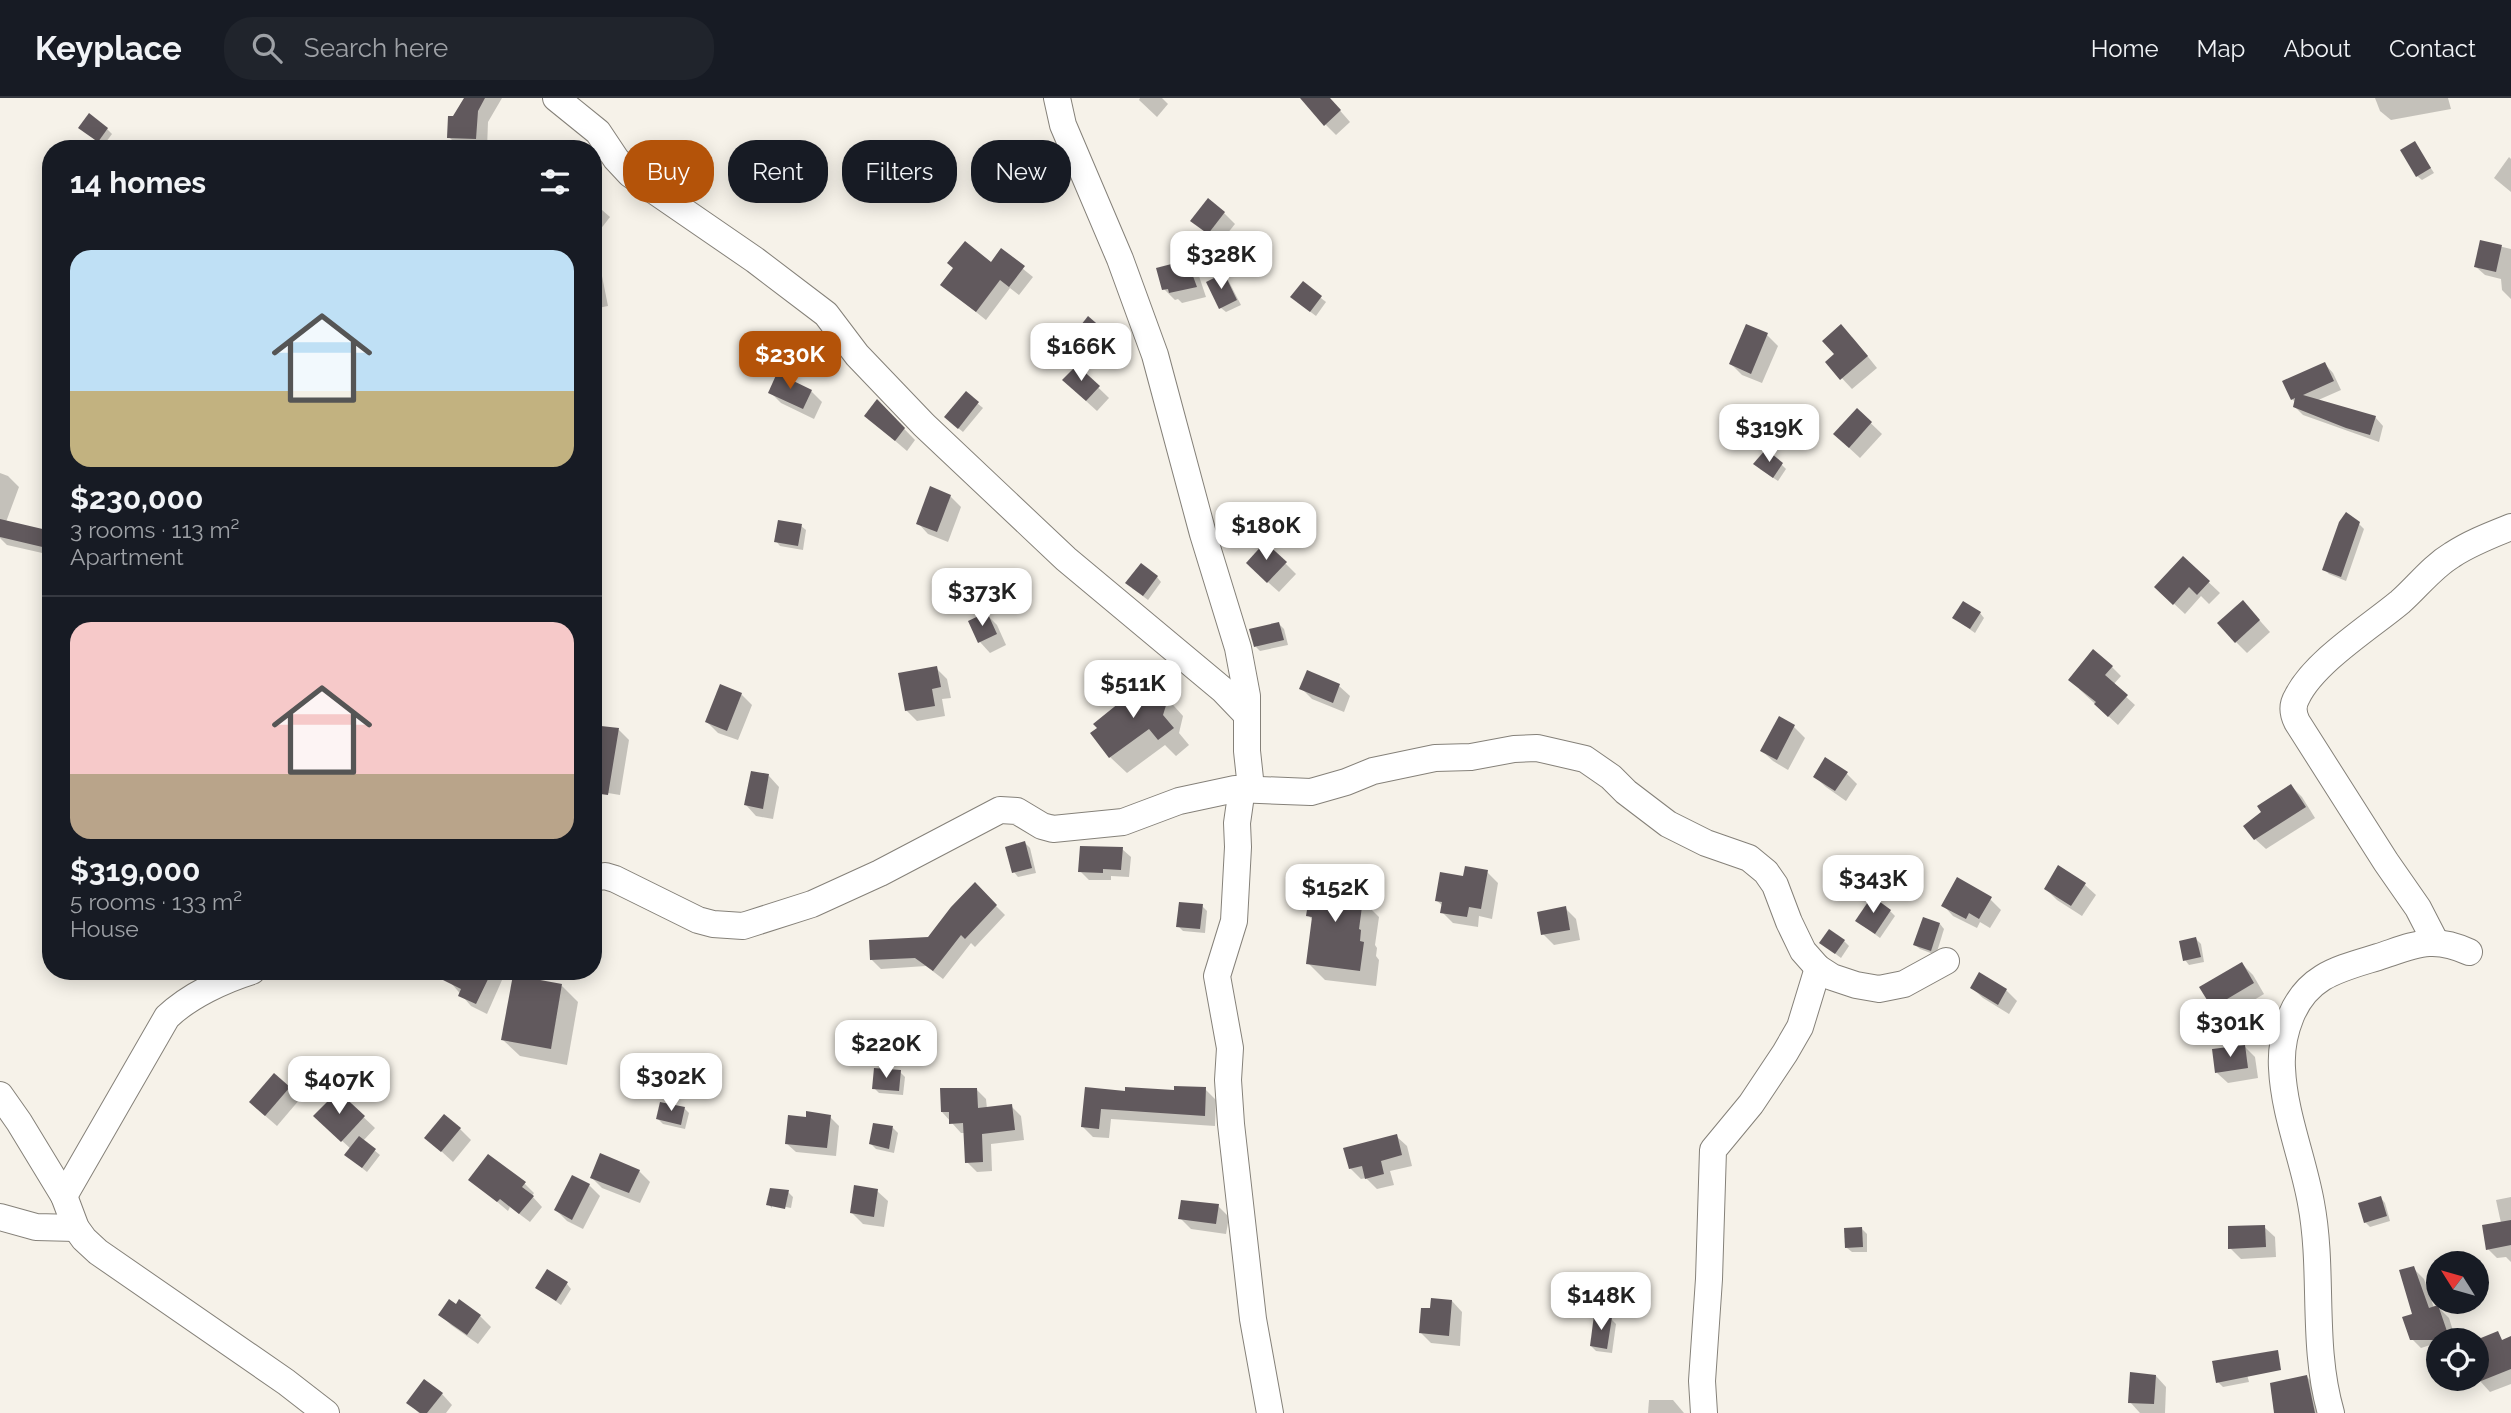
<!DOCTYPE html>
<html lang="en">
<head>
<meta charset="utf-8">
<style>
  :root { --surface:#171b24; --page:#20242c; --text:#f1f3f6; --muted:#9ea1a6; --line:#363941; --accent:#b45309 }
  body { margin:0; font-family:Raleway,sans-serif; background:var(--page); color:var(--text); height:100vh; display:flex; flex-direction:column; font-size:26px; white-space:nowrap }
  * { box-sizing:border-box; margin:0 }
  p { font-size:23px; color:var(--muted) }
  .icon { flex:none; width:38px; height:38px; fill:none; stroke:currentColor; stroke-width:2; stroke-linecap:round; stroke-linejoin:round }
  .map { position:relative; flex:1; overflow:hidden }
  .sheet { position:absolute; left:42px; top:42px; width:560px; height:840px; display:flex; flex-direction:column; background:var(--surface); border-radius:28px; box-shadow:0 4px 18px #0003 }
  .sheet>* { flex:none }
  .top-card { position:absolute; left:623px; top:42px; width:665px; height:63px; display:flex; gap:14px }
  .needle { width:46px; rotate:307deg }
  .tools { position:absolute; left:2426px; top:1153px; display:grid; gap:14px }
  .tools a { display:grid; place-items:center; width:63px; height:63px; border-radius:50%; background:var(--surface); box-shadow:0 4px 18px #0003; font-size:35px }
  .price { position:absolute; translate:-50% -60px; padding:0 16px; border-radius:14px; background:#fff; color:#222; font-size:23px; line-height:46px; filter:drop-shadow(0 2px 4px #0008) }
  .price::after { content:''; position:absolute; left:50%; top:42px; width:21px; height:16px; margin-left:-10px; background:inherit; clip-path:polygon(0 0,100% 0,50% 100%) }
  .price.selected { background:var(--accent); color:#fff }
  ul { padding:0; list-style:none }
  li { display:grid; align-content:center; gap:14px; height:371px; padding:0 28px }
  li+li { border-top:2px solid var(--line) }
  li span { display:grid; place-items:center; height:217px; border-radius:21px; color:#555 }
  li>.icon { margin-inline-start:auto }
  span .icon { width:126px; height:126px; fill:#fffc; stroke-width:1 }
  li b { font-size:30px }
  h2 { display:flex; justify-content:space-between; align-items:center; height:84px; padding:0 28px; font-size:30px }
  .pill { padding:0 24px; border-radius:28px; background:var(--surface); box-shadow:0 4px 18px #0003; font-size:24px; line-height:63px }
  .pill.selected { background:var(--accent); color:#fff }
  header { display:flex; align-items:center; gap:42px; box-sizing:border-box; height:98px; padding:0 35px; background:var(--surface); border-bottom:2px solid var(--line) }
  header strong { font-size:33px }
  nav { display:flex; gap:38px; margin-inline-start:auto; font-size:24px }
  .search { width:490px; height:63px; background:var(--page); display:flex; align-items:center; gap:18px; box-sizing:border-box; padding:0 24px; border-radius:28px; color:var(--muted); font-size:26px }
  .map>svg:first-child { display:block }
  .shadow { fill:#0003 }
  .building { fill:#61595d }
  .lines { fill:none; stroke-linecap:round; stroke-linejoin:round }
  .minor-casing { stroke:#858179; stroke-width:28 }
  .minor { stroke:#fff; stroke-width:26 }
</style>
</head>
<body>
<header>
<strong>Keyplace</strong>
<div class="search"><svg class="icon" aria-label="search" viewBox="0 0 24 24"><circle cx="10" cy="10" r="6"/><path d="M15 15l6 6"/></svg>Search here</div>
<nav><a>Home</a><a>Map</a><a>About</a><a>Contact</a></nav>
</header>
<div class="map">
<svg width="2511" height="1315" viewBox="0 0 2511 1315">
  <rect width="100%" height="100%" fill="#f6f2e9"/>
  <!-- shadow -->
  <g class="shadow">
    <polygon points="466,0 502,0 488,24 487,51 460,50 449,39 454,20"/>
    <polygon points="1140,0 1162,0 1168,6 1157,19 1139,2"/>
    <polygon points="1308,0 1329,0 1350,24 1336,37 1325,26"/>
    <polygon points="2375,0 2448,0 2451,11 2391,22 2380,13"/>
    <polygon points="107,31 112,36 103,48 85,34"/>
    <polygon points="2415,45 2434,75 2422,82 2417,78"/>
    <polygon points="55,46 69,51 70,51 53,51"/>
    <polygon points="51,57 51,78 45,73"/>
    <polygon points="2509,59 2511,61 2511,94 2494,80"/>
    <polygon points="593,104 610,119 593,141"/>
    <polygon points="1224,115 1235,126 1219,146 1193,123"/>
    <polygon points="2482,144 2511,151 2511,201 2502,192 2501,181 2485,177 2476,169"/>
    <polygon points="1001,153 1033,179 1019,197 1010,190 986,222 942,187 991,166"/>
    <polygon points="1187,164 1198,175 1206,199 1182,205 1178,201 1175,202 1164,191"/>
    <polygon points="593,170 602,178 608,208 593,211"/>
    <polygon points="1223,177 1228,182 1241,207 1226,214 1221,210"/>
    <polygon points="1303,186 1326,204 1316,218 1297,204"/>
    <polygon points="1102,232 1107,237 1096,251 1082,241"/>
    <polygon points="1767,237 1778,248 1762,285 1742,277 1731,266"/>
    <polygon points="1852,239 1877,270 1852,291 1827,264"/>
    <polygon points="2325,266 2333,275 2341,292 2316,303 2375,319 2383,328 2379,344 2303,317 2295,309 2296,305 2292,301"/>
    <polygon points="1077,269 1109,300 1097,313 1075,293"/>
    <polygon points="811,293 822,304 814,321 781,305 770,294"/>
    <polygon points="966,296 983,310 963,334 951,324"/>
    <polygon points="877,303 915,342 907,353 866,318"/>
    <polygon points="1857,312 1882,336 1860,360 1846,347"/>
    <polygon points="1781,366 1786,371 1778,383 1760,371"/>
    <polygon points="0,375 8,378 19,389 6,424 45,433 47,417 51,417 51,457 7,447 0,440"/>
    <polygon points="950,398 961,409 948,444 928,436 918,425"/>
    <polygon points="2359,426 2364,431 2346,483 2329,476 2324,471"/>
    <polygon points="801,428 806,432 803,452 780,448 776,443"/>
    <polygon points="2183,460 2220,495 2209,506 2201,498 2185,516 2156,489"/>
    <polygon points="1285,465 1296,476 1279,494 1259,476"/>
    <polygon points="1157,479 1161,484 1148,502 1132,490"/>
    <polygon points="1980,515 1984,520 1975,535 1954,520"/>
    <polygon points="2253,515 2270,534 2247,555 2236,544"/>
    <polygon points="986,516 997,527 1006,547 990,555 980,544"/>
    <polygon points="1279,526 1284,531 1288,547 1260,553 1256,549"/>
    <polygon points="2112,569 2121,578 2113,587 2135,607 2118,627 2079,591"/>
    <polygon points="936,570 947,581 951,600 942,601 945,618 917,623 906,612"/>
    <polygon points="1339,588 1350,598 1344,614 1312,601 1301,590"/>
    <polygon points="1157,589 1183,618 1179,635 1189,647 1176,658 1165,647 1127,675 1110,659"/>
    <polygon points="741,596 752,607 738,642 718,635 707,624"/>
    <polygon points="1779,621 1794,629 1805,640 1788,672 1773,663 1762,653"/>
    <polygon points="619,632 629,642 620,697 602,694 593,686 593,634"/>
    <polygon points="1846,675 1857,686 1846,703 1826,689 1815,679"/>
    <polygon points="769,678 779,689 773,721 756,718 746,707"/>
    <polygon points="2291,688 2302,699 2315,720 2266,751 2255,741"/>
    <polygon points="1025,745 1030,750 1036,775 1018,779 1014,774"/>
    <polygon points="1122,751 1131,759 1129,779 1111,778 1111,782 1089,782 1080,773"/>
    <polygon points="1487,774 1498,785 1492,821 1479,818 1478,829 1453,825 1442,814 1443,808 1437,803 1464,780"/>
    <polygon points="1350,779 1367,796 1365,805 1379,819 1375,847 1377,850 1376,858 1379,862 1376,888 1325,882 1308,865 1313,822 1308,817 1318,796"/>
    <polygon points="975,787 1005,817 975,849 971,845 943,881 926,868 881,871 871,861 929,840"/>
    <polygon points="2085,787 2096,797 2082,818 2057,802 2046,791"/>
    <polygon points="1990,801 2001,812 1990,830 1980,824 1977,830 1953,818 1943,807"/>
    <polygon points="1202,808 1207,813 1205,835 1183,833 1178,828"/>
    <polygon points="1565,810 1576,821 1580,842 1554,847 1543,836"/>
    <polygon points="1890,813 1895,818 1880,840 1857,823"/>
    <polygon points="1940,826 1944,831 1936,857 1920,851 1915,847"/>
    <polygon points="2196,841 2201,846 2204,864 2189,867 2185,862"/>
    <polygon points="1844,843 1849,848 1841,860 1821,845"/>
    <polygon points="2242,866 2253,877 2264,896 2224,920 2213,909"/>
    <polygon points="471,873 506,873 487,916 471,908 451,885"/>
    <polygon points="562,888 578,904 567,967 520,958 503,942"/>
    <polygon points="1972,890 2006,892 2017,903 2009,916 1983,900"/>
    <polygon points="2244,948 2255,959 2258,980 2228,985 2217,975"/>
    <polygon points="900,974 905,979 903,997 879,995 874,990"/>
    <polygon points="289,990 300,1001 277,1028 262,1015"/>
    <polygon points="976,991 986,1001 987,1011 1011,1008 1021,1018 1024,1042 991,1046 992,1073 977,1074 967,1064 965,1035 961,1035 942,1014"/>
    <polygon points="1086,991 1126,995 1205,991 1216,1002 1215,1028 1111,1021 1109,1040 1093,1039 1082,1028"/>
    <polygon points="338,995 375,1030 363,1043 380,1057 367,1074 351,1061 351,1051 327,1029"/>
    <polygon points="684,1010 689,1015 685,1031 663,1026 658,1021"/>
    <polygon points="830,1019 839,1028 836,1058 796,1054 786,1045 807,1021"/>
    <polygon points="893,1030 898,1035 894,1055 876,1051 871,1046"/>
    <polygon points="460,1031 471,1042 453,1064 427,1040"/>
    <polygon points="1396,1038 1407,1048 1412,1068 1390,1073 1394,1087 1377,1091 1366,1080 1361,1081 1350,1070"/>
    <polygon points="639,1073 650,1084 640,1105 602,1090 592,1080"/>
    <polygon points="573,1079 589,1087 600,1098 583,1131 567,1123 556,1112"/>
    <polygon points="471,1082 524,1085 534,1095 532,1098 542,1109 530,1124 510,1109 508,1113"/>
    <polygon points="877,1093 888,1103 884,1129 863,1126 852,1115"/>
    <polygon points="788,1094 793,1099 791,1110 772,1106 772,1110 768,1106"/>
    <polygon points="2511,1099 2511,1164 2506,1159 2497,1160 2488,1151 2501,1125 2496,1102"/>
    <polygon points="2381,1100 2385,1105 2390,1123 2370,1129 2365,1124"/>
    <polygon points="1218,1108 1229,1119 1226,1136 1191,1131 1180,1120"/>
    <polygon points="2264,1129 2275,1139 2276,1159 2241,1161 2230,1150"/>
    <polygon points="1862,1131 1867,1136 1867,1154 1852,1154 1847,1150"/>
    <polygon points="2413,1170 2424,1181 2434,1210 2438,1209 2449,1220 2455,1239 2421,1250 2410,1239 2414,1217"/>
    <polygon points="567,1186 571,1191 561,1207 537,1190"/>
    <polygon points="1452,1203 1462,1214 1460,1248 1431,1245 1420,1234 1431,1212"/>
    <polygon points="441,1217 480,1218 491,1229 478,1246 451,1227"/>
    <polygon points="1611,1221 1616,1226 1612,1255 1596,1253 1591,1248"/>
    <polygon points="2511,1240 2511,1286 2490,1294 2480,1283"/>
    <polygon points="2244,1265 2249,1284 2223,1289 2218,1284"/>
    <polygon points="2156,1278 2166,1289 2165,1315 2140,1315 2130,1304"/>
    <polygon points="2307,1279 2320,1292 2325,1315 2291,1315"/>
    <polygon points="442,1296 452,1307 446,1315 419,1315 409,1305"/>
    <polygon points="1649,1302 1673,1302 1684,1315 1648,1315"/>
  </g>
  <!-- building -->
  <g class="building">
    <polygon points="464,0 485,0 478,13 476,41 447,40 448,18 453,18"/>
    <polygon points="1300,0 1330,0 1341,12 1324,28"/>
    <polygon points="89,15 108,30 98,44 78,30"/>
    <polygon points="2415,43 2431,70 2416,79 2400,52"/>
    <polygon points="1208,100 1225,114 1208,136 1190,123"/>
    <polygon points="2480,142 2502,147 2496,174 2474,169"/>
    <polygon points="965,143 991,164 1001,150 1025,168 1009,189 1000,182 976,214 940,187 953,170 947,165"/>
    <polygon points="1187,162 1197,189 1169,195 1168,191 1162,192 1156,170"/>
    <polygon points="1224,175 1237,202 1219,211 1206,184"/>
    <polygon points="1303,183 1322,198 1310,214 1290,199"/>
    <polygon points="1088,218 1103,231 1090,248 1074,236"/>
    <polygon points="1746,226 1768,235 1751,276 1729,266"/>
    <polygon points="1841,226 1868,258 1840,282 1825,264 1834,256 1822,243"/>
    <polygon points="2325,264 2334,283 2303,297 2376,318 2370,337 2346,330 2293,309 2295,300 2291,302 2282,283"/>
    <polygon points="1077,267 1100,288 1086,303 1062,282"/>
    <polygon points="777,275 812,292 803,311 768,295"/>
    <polygon points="966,293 979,304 958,331 944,319"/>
    <polygon points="877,301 905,330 895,343 864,318"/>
    <polygon points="1857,310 1872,324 1849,350 1833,336"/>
    <polygon points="1766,351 1783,365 1773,380 1753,366"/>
    <polygon points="930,388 951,397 937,434 916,426"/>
    <polygon points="2346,414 2360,424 2341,479 2322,472 2339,424"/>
    <polygon points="0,421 51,433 51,451 0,439"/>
    <polygon points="778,422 802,426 798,448 774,444"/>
    <polygon points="1265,444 1287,464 1267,485 1246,465"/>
    <polygon points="2183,458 2210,483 2197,497 2189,489 2173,507 2154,489"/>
    <polygon points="1141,465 1158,478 1143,498 1125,485"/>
    <polygon points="2243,502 2260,522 2235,545 2217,525"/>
    <polygon points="1963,503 1981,514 1970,531 1952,520"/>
    <polygon points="987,514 997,536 978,545 968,523"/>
    <polygon points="1279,524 1284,542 1254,549 1249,531"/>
    <polygon points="2093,551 2113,568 2105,577 2128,597 2108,619 2094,606 2096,604 2068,582"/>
    <polygon points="937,568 941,589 932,591 935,608 905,613 898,575"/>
    <polygon points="1307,572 1340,586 1333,605 1299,591"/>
    <polygon points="720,586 742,595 727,633 705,624"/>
    <polygon points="1140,588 1158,588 1168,601 1163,617 1174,630 1158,642 1149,631 1109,660 1090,635 1097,630 1093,626"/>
    <polygon points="1779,618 1795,627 1777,662 1760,653"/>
    <polygon points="601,628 619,630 608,697 593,695 593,661 596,648 598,648"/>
    <polygon points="1825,659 1848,674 1835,693 1813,679"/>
    <polygon points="751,673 769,676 763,711 744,707"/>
    <polygon points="2291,686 2306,709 2254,742 2243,728 2261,714 2257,708"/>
    <polygon points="1025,743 1032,770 1012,775 1005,749"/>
    <polygon points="1080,748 1123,749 1121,772 1103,771 1103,775 1078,774"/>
    <polygon points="2058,767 2086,785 2071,808 2044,791"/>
    <polygon points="1465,768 1488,772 1481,811 1469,809 1467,819 1440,815 1442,804 1435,803 1440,774 1463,778"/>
    <polygon points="1321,772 1351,777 1347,798 1363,801 1359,831 1361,832 1360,843 1364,844 1360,873 1306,866 1312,819 1306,818 1310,793 1317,794"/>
    <polygon points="1957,779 1992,799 1979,821 1969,815 1966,821 1941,808"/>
    <polygon points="975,784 997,807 965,841 961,837 933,873 915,860 870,862 869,842 928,839 951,809"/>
    <polygon points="1872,798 1891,812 1875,836 1855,823"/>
    <polygon points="1179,804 1203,806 1200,831 1176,829"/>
    <polygon points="1566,808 1570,832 1541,837 1537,814"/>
    <polygon points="1923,819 1940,825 1931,853 1913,847"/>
    <polygon points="1829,831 1845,842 1835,856 1819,845"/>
    <polygon points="2196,839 2201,859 2183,863 2179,843"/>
    <polygon points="2242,864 2254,885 2212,910 2199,889"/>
    <polygon points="425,873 492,873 476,906 458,898 461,891"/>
    <polygon points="1979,874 2007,891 1998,907 1970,890"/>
    <polygon points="513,877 562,886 551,951 501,942"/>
    <polygon points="2245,947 2248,970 2215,975 2212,951"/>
    <polygon points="874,970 901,972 899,993 872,991"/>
    <polygon points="274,975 290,989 265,1018 249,1004"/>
    <polygon points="1174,988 1206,989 1205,1018 1101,1011 1099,1031 1081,1029 1085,989 1125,993 1125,989 1174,992"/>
    <polygon points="940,990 977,990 978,1010 1012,1006 1015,1032 982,1036 983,1064 965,1065 963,1025 949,1026 949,1014 941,1014"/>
    <polygon points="338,993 365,1018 341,1044 313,1018"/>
    <polygon points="660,1004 685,1009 681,1027 656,1021"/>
    <polygon points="806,1013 831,1017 827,1050 785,1046 788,1017 806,1019"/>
    <polygon points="444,1016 461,1030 441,1054 424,1040"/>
    <polygon points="873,1025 893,1028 889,1051 869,1046"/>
    <polygon points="1397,1036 1402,1057 1381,1063 1384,1076 1365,1081 1362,1068 1349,1071 1343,1050"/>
    <polygon points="359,1038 376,1051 362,1070 344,1057"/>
    <polygon points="600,1055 640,1072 629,1095 590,1080"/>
    <polygon points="488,1056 526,1084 522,1089 534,1098 519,1116 500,1101 497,1104 468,1082"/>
    <polygon points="572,1077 590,1086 572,1122 554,1112"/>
    <polygon points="854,1087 878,1091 874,1119 850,1115"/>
    <polygon points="770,1090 789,1092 785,1111 766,1107"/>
    <polygon points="2381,1098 2387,1118 2364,1125 2358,1105"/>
    <polygon points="1181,1102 1219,1106 1216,1126 1178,1121"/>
    <polygon points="2511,1122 2511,1147 2486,1152 2482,1127"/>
    <polygon points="2265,1127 2266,1149 2228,1151 2228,1128"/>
    <polygon points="1862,1129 1863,1149 1845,1150 1844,1130"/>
    <polygon points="2414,1168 2429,1210 2438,1207 2450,1242 2410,1242 2402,1219 2412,1216 2399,1172"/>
    <polygon points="547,1171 568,1184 556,1203 535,1190"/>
    <polygon points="1431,1200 1452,1202 1449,1238 1419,1235 1421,1210 1430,1210"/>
    <polygon points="449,1201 456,1206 459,1201 481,1217 467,1237 438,1217"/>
    <polygon points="1594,1217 1612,1219 1607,1251 1590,1248"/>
    <polygon points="2498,1233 2502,1242 2511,1238 2511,1271 2476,1285 2476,1242"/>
    <polygon points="2278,1252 2281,1272 2216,1285 2212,1263"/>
    <polygon points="2130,1274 2156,1277 2154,1306 2128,1305"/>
    <polygon points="2307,1277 2315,1315 2274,1315 2270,1285"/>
    <polygon points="424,1281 443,1295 427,1315 420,1315 406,1305"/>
  </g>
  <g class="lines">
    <defs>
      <g id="minor">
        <polyline points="556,0 598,34 616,61 630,76 755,162 826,216 857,257 924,327 1066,461 1223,592 1247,617"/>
        <polyline points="1057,0 1063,27 1120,161 1155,257 1203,436 1238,550 1247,598 1247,653 1251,690"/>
        <polyline points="1242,690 1237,725 1238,749 1234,823 1217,878 1230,950 1228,982 1231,1026 1253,1221 1270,1315"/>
        <polyline points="593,780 605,778 615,781 698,822 713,826 743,828 812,806 880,775 1000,712 1017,713 1042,728 1053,731 1123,724 1179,703 1235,691 1311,694 1346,684 1373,673 1435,660 1471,659 1514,651 1537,650 1585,661 1611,679 1626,694 1668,726 1706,745 1749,760 1766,774 1775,787 1789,824 1803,853 1818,870 1832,879 1856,887 1879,891 1904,886 1946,863"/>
        <path d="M2435,843L2418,810L2386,764L2297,624C2293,616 2292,607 2297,599C2314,564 2370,529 2400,504C2418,488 2432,469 2452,457C2470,445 2491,437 2511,429"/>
        <polyline points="0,997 19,1024 64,1098 76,1130 84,1141 98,1154 286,1284 326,1315"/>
        <path d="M64,1098L167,919C189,898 223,882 252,873"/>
        <polyline points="0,1119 36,1129 76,1130"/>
        <polyline points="1704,1315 1702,1283 1709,1181 1713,1052 1751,1006 1785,955 1800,929 1818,870"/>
        <path d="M2331,1315C2311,1246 2324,1174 2311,1105C2303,1060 2284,1016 2282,970C2281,953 2284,935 2291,918C2308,877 2339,871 2378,859C2415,847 2432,837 2469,854"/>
      </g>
    </defs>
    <!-- minor casing -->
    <use href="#minor" class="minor-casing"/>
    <!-- minor -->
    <use href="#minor" class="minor"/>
  </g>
</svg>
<div class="tools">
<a><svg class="needle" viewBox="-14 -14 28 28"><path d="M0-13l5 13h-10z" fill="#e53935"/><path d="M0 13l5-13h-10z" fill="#9ea1a6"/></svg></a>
<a><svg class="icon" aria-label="locate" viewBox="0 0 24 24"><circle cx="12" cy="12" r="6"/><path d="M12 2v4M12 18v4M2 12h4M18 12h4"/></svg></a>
</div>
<b class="price" style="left:1221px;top:193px">$328K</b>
<b class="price" style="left:1081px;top:285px">$166K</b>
<b class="price selected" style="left:790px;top:293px">$230K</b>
<b class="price" style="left:1769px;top:366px">$319K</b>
<b class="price" style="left:1266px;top:464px">$180K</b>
<b class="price" style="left:982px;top:530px">$373K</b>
<b class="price" style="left:1133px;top:622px">$511K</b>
<b class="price" style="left:1873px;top:817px">$343K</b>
<b class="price" style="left:1335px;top:826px">$152K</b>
<b class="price" style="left:2230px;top:961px">$301K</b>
<b class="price" style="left:886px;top:982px">$220K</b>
<b class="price" style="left:671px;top:1015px">$302K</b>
<b class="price" style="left:339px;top:1018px">$407K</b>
<b class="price" style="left:1601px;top:1234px">$148K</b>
<div class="top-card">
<a class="pill selected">Buy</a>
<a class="pill">Rent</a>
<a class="pill">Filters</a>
<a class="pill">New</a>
</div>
<section class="sheet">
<h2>14 homes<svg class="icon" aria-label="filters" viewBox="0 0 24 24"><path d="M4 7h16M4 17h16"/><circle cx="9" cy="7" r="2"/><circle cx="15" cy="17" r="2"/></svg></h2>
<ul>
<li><span style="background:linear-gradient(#bfe0f5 65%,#c2b280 0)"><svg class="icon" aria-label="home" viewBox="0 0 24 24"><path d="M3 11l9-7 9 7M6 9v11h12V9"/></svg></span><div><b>$230,000</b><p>3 rooms · 113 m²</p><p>Apartment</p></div></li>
<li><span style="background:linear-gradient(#f6c9c9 70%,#b9a48a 0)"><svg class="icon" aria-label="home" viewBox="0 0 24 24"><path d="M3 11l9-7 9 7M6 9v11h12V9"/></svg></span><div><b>$319,000</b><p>5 rooms · 133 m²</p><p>House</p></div></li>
</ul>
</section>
</div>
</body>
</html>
